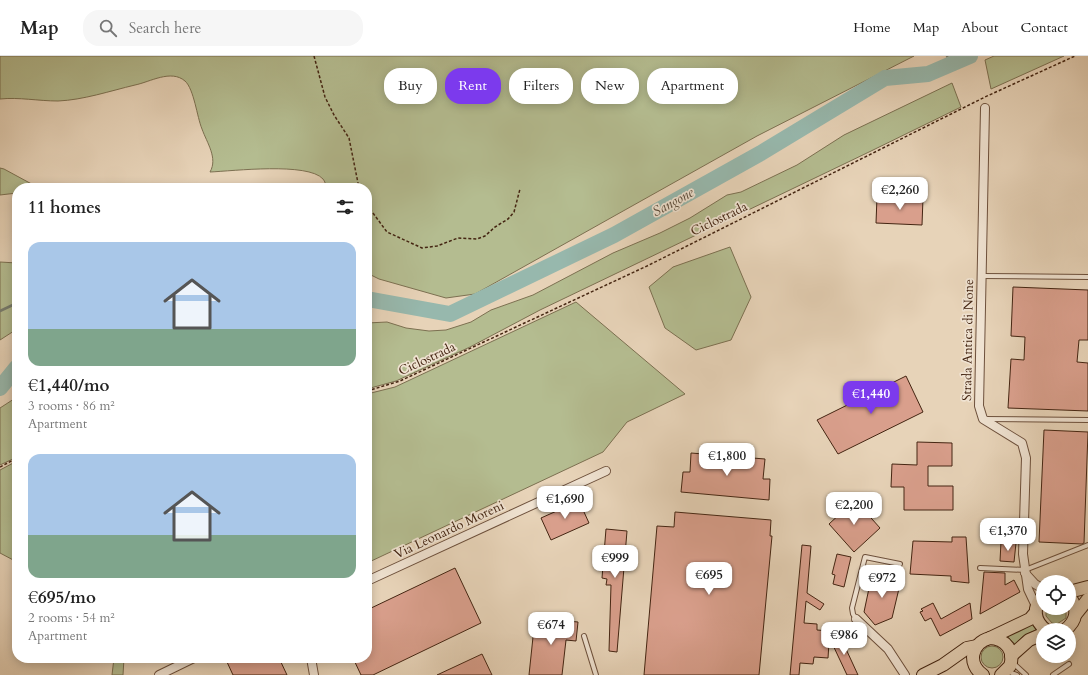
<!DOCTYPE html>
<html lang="en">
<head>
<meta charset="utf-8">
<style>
  :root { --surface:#fff; --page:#f6f6f6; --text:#222; --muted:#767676; --line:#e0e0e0; --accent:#7c3aed }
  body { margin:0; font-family:Cardo,serif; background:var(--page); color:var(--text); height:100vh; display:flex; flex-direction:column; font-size:15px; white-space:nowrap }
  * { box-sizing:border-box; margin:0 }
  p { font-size:13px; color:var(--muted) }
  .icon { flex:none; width:22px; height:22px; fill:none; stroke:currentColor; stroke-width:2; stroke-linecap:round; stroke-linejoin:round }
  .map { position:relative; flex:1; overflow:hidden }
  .sheet { position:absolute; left:12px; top:127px; width:360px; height:480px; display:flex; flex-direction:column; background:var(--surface); border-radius:16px; box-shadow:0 2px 10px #0003 }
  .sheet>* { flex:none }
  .banner { position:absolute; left:384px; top:12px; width:380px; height:36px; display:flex; gap:8px }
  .fabs { position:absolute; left:1036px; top:519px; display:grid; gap:8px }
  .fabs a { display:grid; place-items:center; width:40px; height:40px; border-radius:50%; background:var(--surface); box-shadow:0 2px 10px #0003; font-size:20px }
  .price { position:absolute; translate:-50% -34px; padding:0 9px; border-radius:8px; background:#fff; color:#222; font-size:13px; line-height:26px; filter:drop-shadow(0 1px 2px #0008) }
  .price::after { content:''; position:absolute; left:50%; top:24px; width:12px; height:9px; margin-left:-6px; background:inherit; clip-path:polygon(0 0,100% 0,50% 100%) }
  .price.current { background:var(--accent); color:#fff }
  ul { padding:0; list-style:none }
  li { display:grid; align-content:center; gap:8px; height:212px; padding:0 16px }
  li span { display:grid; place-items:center; height:124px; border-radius:12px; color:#555 }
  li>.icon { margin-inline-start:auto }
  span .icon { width:72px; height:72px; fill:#fffc; stroke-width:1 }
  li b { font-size:17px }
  h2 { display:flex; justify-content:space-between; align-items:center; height:48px; padding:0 16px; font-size:17px }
  .pill { padding:0 14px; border-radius:16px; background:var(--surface); box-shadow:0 2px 10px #0003; font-size:14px; line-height:36px }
  .pill.current { background:var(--accent); color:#fff }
  header { display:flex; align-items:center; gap:24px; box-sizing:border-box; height:56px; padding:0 20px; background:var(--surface); border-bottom:1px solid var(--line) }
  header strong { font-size:19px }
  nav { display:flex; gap:22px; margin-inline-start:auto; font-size:14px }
  .search { width:280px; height:36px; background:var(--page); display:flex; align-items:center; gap:10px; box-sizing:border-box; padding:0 14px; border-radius:16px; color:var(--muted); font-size:15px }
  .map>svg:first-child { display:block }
  .green { fill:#b4bc90; stroke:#7c7051 }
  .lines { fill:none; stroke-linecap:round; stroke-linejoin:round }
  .stream { stroke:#767d6f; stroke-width:2.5 }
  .river { stroke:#97b8ad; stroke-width:16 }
  .building { fill:#d99f8c; stroke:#442512 }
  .service-casing { stroke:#6d503c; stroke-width:6 }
  .minor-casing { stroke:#6d503c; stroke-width:10 }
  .primary-casing { stroke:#442512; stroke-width:14 }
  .path { stroke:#442512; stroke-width:1.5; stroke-dasharray:3 2; stroke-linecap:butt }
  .service { stroke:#efe2d1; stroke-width:4 }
  .minor { stroke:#efe2d1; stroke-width:8 }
  .primary { stroke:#e7d3b8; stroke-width:12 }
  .labels { text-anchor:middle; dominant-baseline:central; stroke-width:3.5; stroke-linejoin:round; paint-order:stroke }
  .street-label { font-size:13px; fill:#442512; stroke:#efe2d1 }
  .water-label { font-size:14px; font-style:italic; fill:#594a39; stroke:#efe2d1 }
</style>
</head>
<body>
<header>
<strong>Map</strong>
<div class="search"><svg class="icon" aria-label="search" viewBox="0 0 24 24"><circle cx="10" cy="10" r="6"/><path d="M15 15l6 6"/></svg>Search here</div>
<nav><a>Home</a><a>Map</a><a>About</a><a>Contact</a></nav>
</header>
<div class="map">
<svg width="1088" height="619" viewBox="0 0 1088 619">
  <rect width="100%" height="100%" fill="#e7d3b8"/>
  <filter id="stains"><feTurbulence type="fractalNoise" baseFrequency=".005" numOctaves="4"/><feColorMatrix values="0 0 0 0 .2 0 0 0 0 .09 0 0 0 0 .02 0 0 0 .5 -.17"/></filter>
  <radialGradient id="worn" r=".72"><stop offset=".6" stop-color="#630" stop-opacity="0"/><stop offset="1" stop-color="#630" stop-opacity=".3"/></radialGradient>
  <!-- green -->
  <g class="green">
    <path d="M0,0H914L757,80L475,238L446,242L379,223L367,217V132H327C326,130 325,125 323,123C308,106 233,115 210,116C218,102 207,87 202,73C197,61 194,33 185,25C171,13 150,26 135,29C110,35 83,44 58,45C38,45 19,41 0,43Z"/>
    <polygon points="994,0 1064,0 991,33 985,4"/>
    <polygon points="952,27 961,51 869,96 540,254 470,291 396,325 367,333 367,267 387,266 406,272 429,275 446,274 471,266 491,254 533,239 613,197 660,177 690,162 727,139 741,136 797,109 844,79"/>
    <polygon points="0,112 4,113 39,132 17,132 17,137 0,139"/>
    <polygon points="730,191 751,241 731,284 696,294 665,272 649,231 673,211"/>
    <polygon points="0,206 17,207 17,273 0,284"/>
    <polygon points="576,246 685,338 627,366 603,396 367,507 367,338 395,331"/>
    <polygon points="17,341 17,401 0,409 0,352"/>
    <polygon points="17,405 17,506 0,497 0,414"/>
    <polygon points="1046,552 1066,552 1066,562 1057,568 1052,567 1046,560"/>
    <polygon points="1032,567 1036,574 1023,580 1015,588 1007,580"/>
    <circle cx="992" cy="601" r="11"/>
    <polygon points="114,602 124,602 123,619 112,619"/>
  </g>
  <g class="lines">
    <!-- stream -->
    <g class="stream">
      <polyline points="947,0 951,8"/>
      <polyline points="0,255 17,247"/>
    </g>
    <!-- river -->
    <g class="river">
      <polyline points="367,243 450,258 614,179 761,97 885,22 928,18 970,0"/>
      <polyline points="0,332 17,311"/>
    </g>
  </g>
  <!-- building -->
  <g class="building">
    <polygon points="877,141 923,142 922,169 876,167"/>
    <polygon points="1013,231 1088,234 1088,284 1079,284 1077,306 1088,307 1088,355 1008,352 1011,303 1024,304 1025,281 1011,280"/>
    <polygon points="906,320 923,356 838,398 817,364"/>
    <polygon points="1044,374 1088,376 1084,487 1082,488 1039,486"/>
    <polygon points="917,386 952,387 952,410 928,410 928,430 953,430 953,454 904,454 904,431 891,431 892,408 917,409"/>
    <polygon points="691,397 765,403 763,423 770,423 769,444 681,436 683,416 690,416"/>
    <polygon points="855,444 880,472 854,496 829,468"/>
    <polygon points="579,445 589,467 551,484 541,462"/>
    <polygon points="675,456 771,464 770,480 772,480 759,619 644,619 657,470 674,471"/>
    <polygon points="606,473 627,475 617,596 609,595 611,529 606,529 607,523 602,522"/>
    <polygon points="952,481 966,481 969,527 951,525 951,520 910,518 913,485 952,486"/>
    <polygon points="1001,486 1016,487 1014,506 1000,505"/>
    <polygon points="802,489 811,490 807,537 824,548 820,554 806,545 804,567 817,568 817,574 830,575 829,586 828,602 814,601 813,608 800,607 799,619 790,619"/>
    <polygon points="837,498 851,501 844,531 833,528 835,519 832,518"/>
    <polygon points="455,512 481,567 373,619 361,619 353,602 367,602 367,554"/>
    <polygon points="984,516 1005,517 1005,529 1014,524 1020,536 980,558"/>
    <polygon points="872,518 901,524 892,562 875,569 864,556"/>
    <polygon points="933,547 941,563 970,547 972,563 940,580 931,562 925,565 920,556 923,555 921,553"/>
    <polygon points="535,562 578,566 576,585 566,584 562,619 529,619"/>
    <polygon points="841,580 848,592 846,593 858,619 847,619 831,585"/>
    <polygon points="482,598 492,619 437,619"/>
    <polygon points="234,602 279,602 287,619 233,619 227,606"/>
  </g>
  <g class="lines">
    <defs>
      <g id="service">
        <polyline points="982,220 1088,221"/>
        <polyline points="984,363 1088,364"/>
        <polyline points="980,512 1025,514 1088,489"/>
        <polyline points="856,563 853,558 852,552 865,501 900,508"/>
        <polyline points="584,580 596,619"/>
        <polyline points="1013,607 1026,619"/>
        <polyline points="1007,615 1017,619"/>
        <polyline points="1053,619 1069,608"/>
      </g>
      <g id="minor">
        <polyline points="985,52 979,350 983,363 1022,387 1026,402 1023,498 1028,533 1036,550"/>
        <polyline points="1025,517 1035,528 1043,533"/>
        <polyline points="367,525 606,415"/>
        <polyline points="856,563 888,593 905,619"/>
        <polyline points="311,602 314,619"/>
        <polyline points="159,619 194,602"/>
      </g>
      <g id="primary">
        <polyline points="1069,536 1088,531"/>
        <path d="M1043,540C1032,551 1034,565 1046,574"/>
        <polyline points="1076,558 1088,543"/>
        <path d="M1065,574C1077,565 1079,552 1069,540"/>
        <polyline points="990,582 1030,563 1035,557"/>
        <polyline points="1011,600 1029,584 1043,578"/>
        <polyline points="923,619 943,609 967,592 977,590"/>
        <path d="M983,619C967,608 971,587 990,582C1006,583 1015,595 1010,610L1001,619"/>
      </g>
    </defs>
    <!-- service casing -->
    <use href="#service" class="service-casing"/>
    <!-- minor casing -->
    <use href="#minor" class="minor-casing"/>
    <!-- primary casing -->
    <use href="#primary" class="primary-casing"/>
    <!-- path -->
    <g class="path">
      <polyline points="314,0 325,41 334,59 349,82 359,132"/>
      <polyline points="367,149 387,176 422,192 437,190 458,182 477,183 485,180 495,171 508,163 514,156 520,133"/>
      <polyline points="367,335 400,325 647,210 985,41 1075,0"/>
      <polyline points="0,411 17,402"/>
    </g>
    <!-- service -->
    <use href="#service" class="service"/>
    <!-- minor -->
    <use href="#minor" class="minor"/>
    <!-- primary -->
    <use href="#primary" class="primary"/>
  </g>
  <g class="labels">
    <!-- street labels -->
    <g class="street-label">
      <text transform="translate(719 163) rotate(-26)">Ciclostrada</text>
      <text transform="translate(968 284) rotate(-89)">Strada Antica di None</text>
      <text transform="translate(427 303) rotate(-25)">Ciclostrada</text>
      <text transform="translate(449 474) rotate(-25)">Via Leonardo Moreni</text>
    </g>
    <!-- water labels -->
    <g class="water-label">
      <text transform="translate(673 146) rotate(-29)">Sangone</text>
    </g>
  </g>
  <rect width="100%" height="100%" filter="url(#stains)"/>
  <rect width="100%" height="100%" fill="url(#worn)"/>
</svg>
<div class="fabs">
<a><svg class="icon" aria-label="locate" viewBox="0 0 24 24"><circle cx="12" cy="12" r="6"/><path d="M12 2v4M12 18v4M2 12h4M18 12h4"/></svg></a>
<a><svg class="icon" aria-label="layers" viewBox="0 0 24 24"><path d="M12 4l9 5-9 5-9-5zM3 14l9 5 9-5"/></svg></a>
</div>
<b class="price" style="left:900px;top:155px">€2,260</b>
<b class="price current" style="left:871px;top:359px">€1,440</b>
<b class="price" style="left:727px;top:421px">€1,800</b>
<b class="price" style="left:565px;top:464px">€1,690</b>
<b class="price" style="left:854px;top:470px">€2,200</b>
<b class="price" style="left:1008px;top:496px">€1,370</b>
<b class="price" style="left:615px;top:523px">€999</b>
<b class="price" style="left:709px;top:540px">€695</b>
<b class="price" style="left:882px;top:543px">€972</b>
<b class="price" style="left:551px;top:590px">€674</b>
<b class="price" style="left:844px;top:600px">€986</b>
<div class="banner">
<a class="pill">Buy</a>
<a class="pill current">Rent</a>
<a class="pill">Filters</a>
<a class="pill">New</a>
<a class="pill">Apartment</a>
</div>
<section class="sheet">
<h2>11 homes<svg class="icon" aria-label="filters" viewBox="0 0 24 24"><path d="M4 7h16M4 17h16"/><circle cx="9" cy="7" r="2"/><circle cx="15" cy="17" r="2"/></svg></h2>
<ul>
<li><span style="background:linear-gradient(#a9c7e8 70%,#7fa58c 0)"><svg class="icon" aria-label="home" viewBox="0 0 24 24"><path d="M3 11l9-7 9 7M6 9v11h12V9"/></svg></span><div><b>€1,440/mo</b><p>3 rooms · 86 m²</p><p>Apartment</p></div></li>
<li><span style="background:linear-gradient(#a9c7e8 65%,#7fa58c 0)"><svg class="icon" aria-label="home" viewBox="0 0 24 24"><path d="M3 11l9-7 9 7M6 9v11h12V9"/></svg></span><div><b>€695/mo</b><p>2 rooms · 54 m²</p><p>Apartment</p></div></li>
</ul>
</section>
</div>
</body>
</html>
